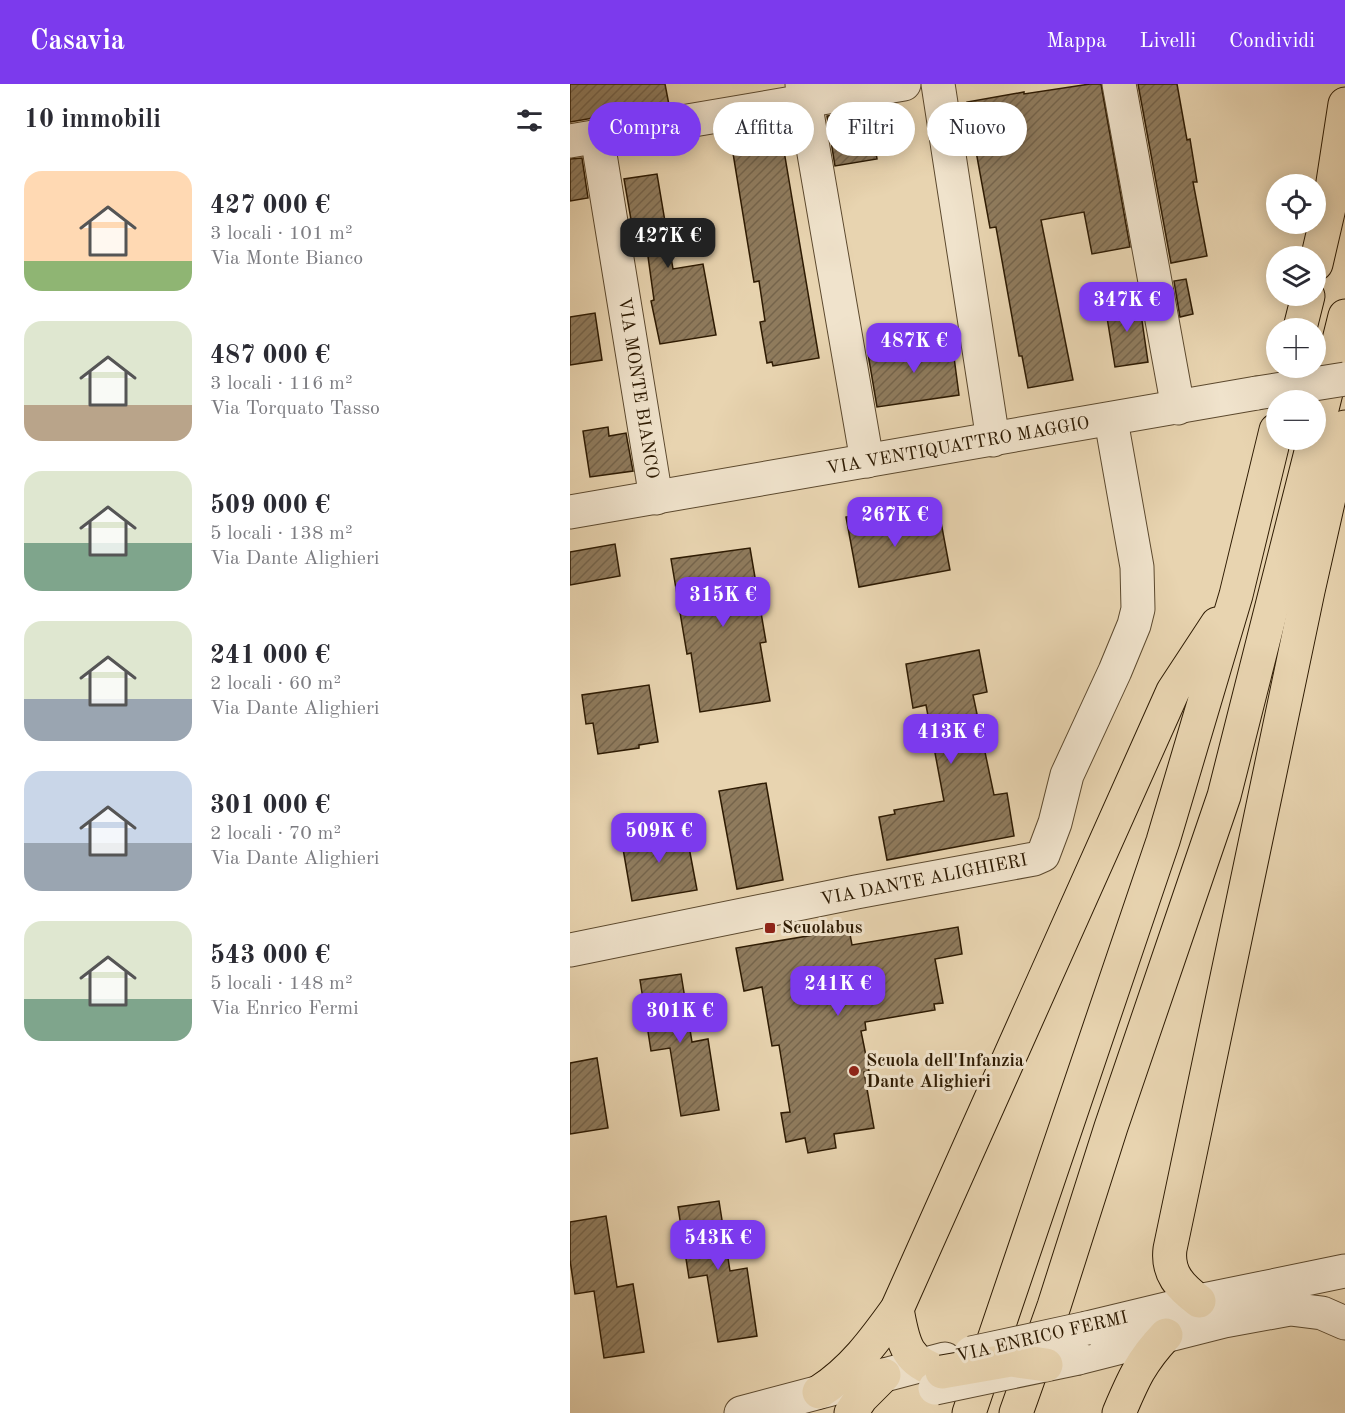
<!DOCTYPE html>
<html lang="it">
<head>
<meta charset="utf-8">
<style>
  :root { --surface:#fff; --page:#f7f7f7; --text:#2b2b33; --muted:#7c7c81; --accent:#7c3aed }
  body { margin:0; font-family:"Old Standard TT",serif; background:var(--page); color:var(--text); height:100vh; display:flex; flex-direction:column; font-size:22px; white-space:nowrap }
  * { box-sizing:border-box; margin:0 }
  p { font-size:20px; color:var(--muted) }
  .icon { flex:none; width:33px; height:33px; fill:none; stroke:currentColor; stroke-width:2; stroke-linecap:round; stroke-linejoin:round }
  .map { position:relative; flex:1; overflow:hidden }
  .details { display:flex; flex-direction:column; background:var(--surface); width:570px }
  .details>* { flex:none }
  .top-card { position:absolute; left:18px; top:18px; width:570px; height:54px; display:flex; gap:12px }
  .controls { position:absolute; left:696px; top:90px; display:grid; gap:12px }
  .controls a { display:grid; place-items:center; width:60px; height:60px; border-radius:50%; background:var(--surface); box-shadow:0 3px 15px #0003; font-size:30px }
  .price { position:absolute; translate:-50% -51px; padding:0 14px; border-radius:12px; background:var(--accent); color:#fff; font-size:20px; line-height:39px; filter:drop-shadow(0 2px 3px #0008) }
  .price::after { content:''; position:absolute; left:50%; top:36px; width:18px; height:14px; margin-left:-9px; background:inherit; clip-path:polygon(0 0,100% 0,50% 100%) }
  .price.current { background:#222; color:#fff }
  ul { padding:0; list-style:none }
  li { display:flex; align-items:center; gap:18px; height:150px; padding:0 24px }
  li span { display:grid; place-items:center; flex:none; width:168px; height:120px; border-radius:18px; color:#555 }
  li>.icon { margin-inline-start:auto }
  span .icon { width:72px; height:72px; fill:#fffc; stroke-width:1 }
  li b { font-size:26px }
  h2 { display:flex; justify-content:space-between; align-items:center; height:72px; padding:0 24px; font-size:26px }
  .chip { padding:0 21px; border-radius:27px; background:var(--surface); box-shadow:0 3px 15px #0003; font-size:21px; line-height:54px }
  .chip.current { background:var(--accent); color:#fff }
  header { display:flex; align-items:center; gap:36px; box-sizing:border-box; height:84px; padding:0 30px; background:var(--accent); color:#fff }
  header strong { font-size:28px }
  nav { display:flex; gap:33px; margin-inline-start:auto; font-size:21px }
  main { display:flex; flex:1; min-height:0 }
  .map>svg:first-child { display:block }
  .building { fill:url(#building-hatch); stroke:#2e1b03; stroke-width:1.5 }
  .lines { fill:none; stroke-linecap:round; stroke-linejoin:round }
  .minor-casing { stroke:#5c492e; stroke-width:35 }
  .highway-casing { stroke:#2e1b03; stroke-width:35 }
  .minor { stroke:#f0e3cc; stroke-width:33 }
  .highway { stroke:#e8d4b0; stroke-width:33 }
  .minor-bridge-casing { stroke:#5c492e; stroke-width:35; stroke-linecap:butt }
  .highway-bridge-casing { stroke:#2e1b03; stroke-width:35; stroke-linecap:butt }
  .minor-bridge { stroke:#f0e3cc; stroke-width:33 }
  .highway-bridge { stroke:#e8d4b0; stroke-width:33 }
  .poi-dot { fill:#8f2418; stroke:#f0e3cc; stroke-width:2 }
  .labels { text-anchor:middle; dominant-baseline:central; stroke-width:6; stroke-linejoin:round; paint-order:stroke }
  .street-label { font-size:18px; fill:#2e1b03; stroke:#f0e3cc }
  .poi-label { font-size:18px; font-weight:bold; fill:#2e1b03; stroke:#f0e3cc; text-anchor:start }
</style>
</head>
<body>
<header>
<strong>Casavia</strong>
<nav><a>Mappa</a><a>Livelli</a><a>Condividi</a></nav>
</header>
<main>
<section class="details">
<h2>10 immobili<svg class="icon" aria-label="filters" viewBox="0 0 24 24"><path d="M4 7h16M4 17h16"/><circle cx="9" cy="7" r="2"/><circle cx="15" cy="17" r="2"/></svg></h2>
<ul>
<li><span style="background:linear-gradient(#ffd9b3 75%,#8fb573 0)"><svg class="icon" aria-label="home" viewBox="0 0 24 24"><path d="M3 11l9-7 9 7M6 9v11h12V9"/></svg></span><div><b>427 000 €</b><p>3 locali · 101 m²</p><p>Via Monte Bianco</p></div></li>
<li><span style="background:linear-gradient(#dfe7d0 70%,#b9a48a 0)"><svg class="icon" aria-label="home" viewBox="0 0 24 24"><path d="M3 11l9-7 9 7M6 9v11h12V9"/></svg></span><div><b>487 000 €</b><p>3 locali · 116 m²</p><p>Via Torquato Tasso</p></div></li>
<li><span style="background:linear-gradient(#dfe7d0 60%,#7fa58c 0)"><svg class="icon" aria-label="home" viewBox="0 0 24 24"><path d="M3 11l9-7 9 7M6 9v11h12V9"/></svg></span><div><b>509 000 €</b><p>5 locali · 138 m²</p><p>Via Dante Alighieri</p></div></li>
<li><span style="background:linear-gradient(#dfe7d0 65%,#9aa5b1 0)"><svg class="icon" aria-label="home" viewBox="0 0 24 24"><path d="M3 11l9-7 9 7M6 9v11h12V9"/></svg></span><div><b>241 000 €</b><p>2 locali · 60 m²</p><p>Via Dante Alighieri</p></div></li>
<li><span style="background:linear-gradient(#c9d6e8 60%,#9aa5b1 0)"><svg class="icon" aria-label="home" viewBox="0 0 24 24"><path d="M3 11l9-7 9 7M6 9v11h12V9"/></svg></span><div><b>301 000 €</b><p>2 locali · 70 m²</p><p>Via Dante Alighieri</p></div></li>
<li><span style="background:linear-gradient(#dfe7d0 65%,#7fa58c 0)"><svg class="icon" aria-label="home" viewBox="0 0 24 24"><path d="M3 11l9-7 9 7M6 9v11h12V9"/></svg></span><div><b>543 000 €</b><p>5 locali · 148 m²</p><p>Via Enrico Fermi</p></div></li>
</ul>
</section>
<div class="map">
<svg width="775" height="1329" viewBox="0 0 775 1329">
  <defs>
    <pattern id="building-hatch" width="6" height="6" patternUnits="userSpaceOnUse" patternTransform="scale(1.5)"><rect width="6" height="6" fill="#8f7b5d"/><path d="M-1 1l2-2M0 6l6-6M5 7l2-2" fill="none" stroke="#75644b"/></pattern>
  </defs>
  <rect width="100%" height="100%" fill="#e8d4b0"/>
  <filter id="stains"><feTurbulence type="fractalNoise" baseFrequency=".00333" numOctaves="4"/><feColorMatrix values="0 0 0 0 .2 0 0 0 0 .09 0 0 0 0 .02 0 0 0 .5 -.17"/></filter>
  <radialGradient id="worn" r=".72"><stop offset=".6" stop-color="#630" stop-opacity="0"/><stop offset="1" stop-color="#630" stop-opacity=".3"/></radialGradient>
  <!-- building -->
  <g class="building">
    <polygon points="0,0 95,0 99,21 0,38"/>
    <polygon points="520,0 531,0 560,163 522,170 514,128 471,136 503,296 458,304 452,272 449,272 426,143 420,144 397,18 454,8 454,10"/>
    <polygon points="568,0 607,0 617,56 620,55 627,98 623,98 637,172 601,179"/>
    <polygon points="299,25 307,75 265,82 257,32"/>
    <polygon points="212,55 249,274 203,282 202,278 197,279 190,238 195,237 189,197 184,198 162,63"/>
    <polygon points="12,74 18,114 0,117 0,75"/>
    <polygon points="87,90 103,185 133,180 146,251 90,260 81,217 84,216 76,158 65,159 54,95"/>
    <polygon points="616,195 623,230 610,233 604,197"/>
    <polygon points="569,216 578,278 545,283 535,221"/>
    <polygon points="25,229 32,276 0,281 0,233"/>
    <polygon points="382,258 389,311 307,323 298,270"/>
    <polygon points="38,343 39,352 56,349 63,387 20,393 13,347"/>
    <polygon points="324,424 328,446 371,438 380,486 289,503 276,433"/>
    <polygon points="45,460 50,492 0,501 0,468"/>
    <polygon points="180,464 196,558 190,559 200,617 130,628 121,569 117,570 101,475"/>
    <polygon points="409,566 417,608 403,611 424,711 437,709 444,752 317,776 309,733 325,730 324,726 374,717 356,621 343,624 336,580"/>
    <polygon points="79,601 88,658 69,661 69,664 28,670 23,639 16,640 12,611"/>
    <polygon points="196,699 213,796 167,805 149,707"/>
    <polygon points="115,742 127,806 62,817 51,753"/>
    <polygon points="388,843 392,870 365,875 373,919 364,920 365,926 295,938 296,946 291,947 299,987 294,988 304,1044 264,1050 266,1064 238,1069 235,1054 216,1058 211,1029 220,1028 209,961 202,962 192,903 174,907 166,864 279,845 282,861"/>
    <polygon points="111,890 122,958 138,955 149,1026 111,1032 100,964 81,967 70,896"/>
    <polygon points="27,974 38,1044 0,1050 0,979"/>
    <polygon points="149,1117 160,1187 177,1184 187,1252 148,1258 137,1191 119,1194 108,1123"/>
    <polygon points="36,1132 47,1203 63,1200 74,1268 34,1274 24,1207 5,1210 0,1176 0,1138"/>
  </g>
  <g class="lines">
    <defs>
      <g id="minor">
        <polyline points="232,0 297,377"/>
        <polyline points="368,0 423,356"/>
        <polyline points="549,0 608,324"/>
        <polyline points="27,52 86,414"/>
        <polyline points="0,57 334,0"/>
        <polyline points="0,428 687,309"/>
        <polyline points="0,866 286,808 464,775 473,771 485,739 497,691 545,587 564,541 568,525 567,483 541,336"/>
        <polyline points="517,1244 629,1217 775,1187"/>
        <polyline points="508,1274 654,1237 720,1225 752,1229 775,1239"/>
        <polyline points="171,1329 375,1275"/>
      </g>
      <g id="highway">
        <polyline points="746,180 759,124 775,20"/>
        <polyline points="730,244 738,212"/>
        <polyline points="746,349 775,232"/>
        <path d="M629,1217C610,1203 597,1189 600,1165L738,507L775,343"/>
        <path d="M327,1225C333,1257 335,1279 372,1288"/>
        <path d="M249,1308C282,1287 304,1257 327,1225L603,607L647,540"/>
        <polyline points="281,1329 291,1314 314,1291"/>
        <polyline points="399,1329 593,757 666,511 706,346"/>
        <polyline points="446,1329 484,1222 541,1043 654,712 744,356"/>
        <path d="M549,1329C563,1296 571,1277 596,1251"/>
      </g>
    </defs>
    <!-- minor casing -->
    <use href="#minor" class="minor-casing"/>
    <!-- highway casing -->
    <use href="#highway" class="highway-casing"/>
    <!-- minor -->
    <use href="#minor" class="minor"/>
    <!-- highway -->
    <use href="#highway" class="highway"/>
    <defs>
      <g id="minor-bridge">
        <polyline points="687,309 775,295"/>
        <polyline points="401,1269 517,1244"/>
        <polyline points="365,1304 508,1274"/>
      </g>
      <polyline id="highway-bridge" points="372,1288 441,1276 476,1281"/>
    </defs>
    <!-- minor-bridge casing -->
    <use href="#minor-bridge" class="minor-bridge-casing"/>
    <!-- highway-bridge casing -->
    <use href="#highway-bridge" class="highway-bridge-casing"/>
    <!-- minor-bridge -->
    <use href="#minor-bridge" class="minor-bridge"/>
    <!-- highway-bridge -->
    <use href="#highway-bridge" class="highway-bridge"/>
  </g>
  <!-- markers -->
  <g class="poi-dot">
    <rect x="194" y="838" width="12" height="12" rx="3"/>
    <circle cx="284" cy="987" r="6"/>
  </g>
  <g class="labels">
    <!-- street labels -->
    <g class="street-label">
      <text transform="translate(68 304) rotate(81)">VIA MONTE BIANCO</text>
      <text transform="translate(388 362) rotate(-10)">VIA VENTIQUATTRO MAGGIO</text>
      <text transform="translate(354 796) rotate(-11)">VIA DANTE ALIGHIERI</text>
      <text transform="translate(472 1253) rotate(-13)">VIA ENRICO FERMI</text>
    </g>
    <!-- poi labels -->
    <g class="poi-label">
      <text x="212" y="844">Scuolabus</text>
      <text x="296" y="977">Scuola dell'Infanzia<tspan x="296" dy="21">Dante Alighieri</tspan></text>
    </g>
  </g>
  <rect width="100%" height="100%" filter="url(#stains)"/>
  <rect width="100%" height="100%" fill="url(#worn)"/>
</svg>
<div class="controls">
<a><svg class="icon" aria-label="locate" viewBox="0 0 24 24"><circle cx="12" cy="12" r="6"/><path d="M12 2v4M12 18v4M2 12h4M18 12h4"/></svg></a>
<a><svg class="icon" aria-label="layers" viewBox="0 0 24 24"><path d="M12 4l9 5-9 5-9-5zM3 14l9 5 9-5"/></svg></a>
<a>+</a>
<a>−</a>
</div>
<b class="price current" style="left:98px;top:185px">427K €</b>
<b class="price" style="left:557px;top:249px">347K €</b>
<b class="price" style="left:344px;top:290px">487K €</b>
<b class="price" style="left:325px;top:464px">267K €</b>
<b class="price" style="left:153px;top:544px">315K €</b>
<b class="price" style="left:381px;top:681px">413K €</b>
<b class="price" style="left:89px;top:780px">509K €</b>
<b class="price" style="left:268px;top:933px">241K €</b>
<b class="price" style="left:110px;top:960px">301K €</b>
<b class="price" style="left:148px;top:1187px">543K €</b>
<div class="top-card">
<a class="chip current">Compra</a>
<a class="chip">Affitta</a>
<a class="chip">Filtri</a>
<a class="chip">Nuovo</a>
</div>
</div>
</main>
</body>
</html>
